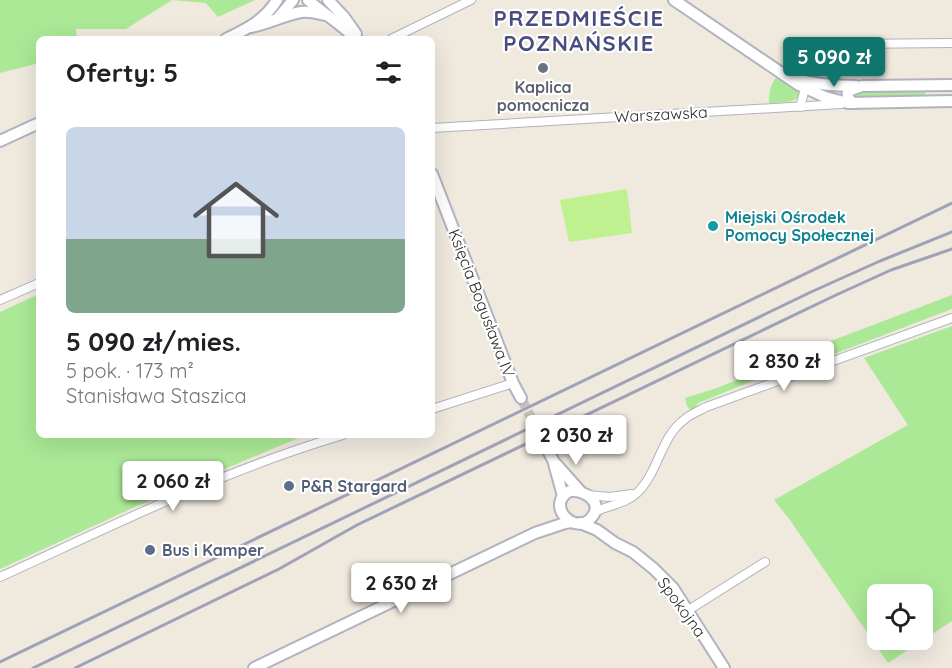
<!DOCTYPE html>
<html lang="pl">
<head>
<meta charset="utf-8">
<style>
  :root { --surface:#fff; --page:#f2f2f2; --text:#202124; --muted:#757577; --accent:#0f766e }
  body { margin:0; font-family:Quicksand,sans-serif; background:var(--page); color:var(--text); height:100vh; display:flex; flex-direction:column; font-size:22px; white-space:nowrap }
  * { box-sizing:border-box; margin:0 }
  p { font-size:20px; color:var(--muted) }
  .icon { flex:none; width:33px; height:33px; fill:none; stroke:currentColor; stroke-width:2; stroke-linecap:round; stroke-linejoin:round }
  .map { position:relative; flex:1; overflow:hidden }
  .sheet { position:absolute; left:36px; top:36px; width:399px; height:402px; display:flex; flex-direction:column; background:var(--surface); border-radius:9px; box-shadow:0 6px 24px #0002 }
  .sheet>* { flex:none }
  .tools { position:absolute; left:867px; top:584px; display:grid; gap:12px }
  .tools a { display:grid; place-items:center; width:66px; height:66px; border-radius:9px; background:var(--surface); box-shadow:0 6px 24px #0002; font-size:30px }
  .price { position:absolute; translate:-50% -51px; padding:0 14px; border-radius:6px; background:#fff; color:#222; font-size:20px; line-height:39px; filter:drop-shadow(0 2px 3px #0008) }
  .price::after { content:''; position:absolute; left:50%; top:36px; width:18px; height:14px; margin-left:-9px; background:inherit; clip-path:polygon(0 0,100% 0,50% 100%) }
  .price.current { background:var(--accent); color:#fff }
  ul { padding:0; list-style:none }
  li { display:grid; align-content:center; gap:12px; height:318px; padding:0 30px }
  li span { display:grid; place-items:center; height:186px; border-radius:9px; color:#555 }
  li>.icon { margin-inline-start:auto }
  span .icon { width:108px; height:108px; fill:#fffc; stroke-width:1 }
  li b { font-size:26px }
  h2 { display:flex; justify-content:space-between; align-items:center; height:72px; padding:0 30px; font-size:26px }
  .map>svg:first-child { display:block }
  .green { fill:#abe996; fill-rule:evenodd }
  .pitch { fill:#c0f191 }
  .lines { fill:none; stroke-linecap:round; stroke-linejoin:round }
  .secondary-tunnel { stroke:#c8c3ba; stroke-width:10; stroke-dasharray:10 5; stroke-linecap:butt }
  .street-casing { stroke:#b2b2c1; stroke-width:10 }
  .secondary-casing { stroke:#b2b2c1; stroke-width:14 }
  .street { stroke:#fff; stroke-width:8 }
  .secondary { stroke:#fff; stroke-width:10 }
  .rail { stroke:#9fa1b8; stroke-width:3 }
  .worship-dot { fill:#6b7280; stroke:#fff; stroke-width:2 }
  .culture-dot { fill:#0f9aa8; stroke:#fff; stroke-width:2 }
  .service-dot { fill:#5c6f8a; stroke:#fff; stroke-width:2 }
  .labels { text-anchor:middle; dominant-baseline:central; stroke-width:4.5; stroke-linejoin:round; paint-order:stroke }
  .worship-label { font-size:16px; font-weight:bold; fill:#5b616d; stroke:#fff }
  .street-label { font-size:16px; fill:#2c2c2c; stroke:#fff }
  .culture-label { font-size:16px; font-weight:bold; fill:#0d838f; stroke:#fff; text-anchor:start }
  .service-label { font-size:16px; font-weight:bold; fill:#4e5e75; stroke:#fff; text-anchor:start }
  .district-label { font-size:22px; font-weight:bold; letter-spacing:1.5px; fill:#484d81; stroke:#fff }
</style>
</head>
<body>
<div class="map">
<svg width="952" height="668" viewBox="0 0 952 668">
  <rect width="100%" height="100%" fill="#efe9de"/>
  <!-- green -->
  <g class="green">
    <polygon points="0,0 255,0 218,17 206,3 172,0 126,29 76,29 77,39 39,39 39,63 0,73"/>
    <path d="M777,77C783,80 790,83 795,88C811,103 776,103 769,103C769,95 770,83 777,77Z"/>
    <polygon points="952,89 952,91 926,92 923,97 857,98 854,97 853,95 857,91"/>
    <polygon points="39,294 39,435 303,435 303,436 137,506 0,569 0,312"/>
    <path d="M952,295V309L834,354C822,355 809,359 801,367C790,365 773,371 765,379H757L698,403L695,408L690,410L687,406L685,398L714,389L784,362L807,350Z"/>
    <path d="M952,326V621L888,663L790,520L774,500L908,425L864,358ZM878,594H922V639H878Z"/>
  </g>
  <!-- pitch -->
  <polygon class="pitch" points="627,189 632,233 569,242 560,200"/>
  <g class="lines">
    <!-- secondary-tunnel -->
    <polyline class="secondary-tunnel" points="521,398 546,447"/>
    <defs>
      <g id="street">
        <polyline points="391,39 471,0"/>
        <polyline points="844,44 952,43"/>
        <polyline points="800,107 806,85"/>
        <polyline points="432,128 841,104"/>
        <polyline points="0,300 39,283"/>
        <polyline points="432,409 513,383"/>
        <polyline points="588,495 610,497 632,494"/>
        <path d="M595,512C608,505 626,504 637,493C659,472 660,437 685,419C691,414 699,411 706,407L952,318"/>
        <path d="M0,577C112,526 224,470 343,435"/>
        <polyline points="687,611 765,562"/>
      </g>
      <g id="secondary">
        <path d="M308,0C324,14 341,24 356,39"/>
        <polyline points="328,0 344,17 356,34"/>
        <polyline points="674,0 799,85 825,97 848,103 952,101"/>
        <polyline points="279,17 293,0"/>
        <path d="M251,27C268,24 284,15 301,12C309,11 317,13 325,15"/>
        <path d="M226,39C247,29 265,20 277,0"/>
        <path d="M797,79C817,85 836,86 856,86"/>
        <path d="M854,103C848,100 847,97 848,91L862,86L952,85"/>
        <polyline points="0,141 39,123"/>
        <polyline points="432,174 513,383 521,398"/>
        <polyline points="546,447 553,460 563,496"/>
        <polyline points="556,464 580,491"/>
        <path d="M570,491C585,490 604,502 592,517C575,538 544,504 570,491Z"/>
        <polyline points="580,523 597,530 615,543 633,552 654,569 673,588 724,668"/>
        <polyline points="254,668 535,533 565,523 572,522"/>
      </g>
    </defs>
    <!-- street casing -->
    <use href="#street" class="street-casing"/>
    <!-- secondary casing -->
    <use href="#secondary" class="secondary-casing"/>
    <!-- street -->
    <use href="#street" class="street"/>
    <!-- secondary -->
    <use href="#secondary" class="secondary"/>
    <!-- rail -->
    <g class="rail">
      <polyline points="0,662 952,203"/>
      <polyline points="33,668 811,292 880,261 952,232"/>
      <polyline points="75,668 279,569 357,525 836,295 891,270 952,249"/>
    </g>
  </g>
  <!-- markers -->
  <circle class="worship-dot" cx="543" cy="68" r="6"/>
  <circle class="culture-dot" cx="713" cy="226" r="6"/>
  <g class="service-dot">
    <circle cx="289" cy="486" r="6"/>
    <circle cx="150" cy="550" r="6"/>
  </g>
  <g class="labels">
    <!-- worship labels -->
    <g class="worship-label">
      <text x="543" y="87">Kaplica<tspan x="543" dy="18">pomocnicza</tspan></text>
    </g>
    <!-- street labels -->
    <g class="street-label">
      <text transform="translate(661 114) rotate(-3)">Warszawska</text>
      <text transform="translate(482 303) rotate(69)">Księcia Bogusława IV</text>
      <text transform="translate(682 607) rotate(54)">Spokojna</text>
    </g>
    <!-- culture labels -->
    <g class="culture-label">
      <text x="725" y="217">Miejski Ośrodek<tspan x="725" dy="18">Pomocy Społecznej</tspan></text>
    </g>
    <!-- service labels -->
    <g class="service-label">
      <text x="301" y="486">P&amp;R Stargard</text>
      <text x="162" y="550">Bus i Kamper</text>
    </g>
    <!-- district labels -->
    <g class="district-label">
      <text x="579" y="18">PRZEDMIEŚCIE<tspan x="579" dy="25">POZNAŃSKIE</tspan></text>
    </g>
  </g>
</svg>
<div class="tools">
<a><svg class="icon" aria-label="locate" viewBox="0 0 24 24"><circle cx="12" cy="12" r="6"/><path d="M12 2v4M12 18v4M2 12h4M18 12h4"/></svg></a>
</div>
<b class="price current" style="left:834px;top:88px">5 090 zł</b>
<b class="price" style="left:784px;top:392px">2 830 zł</b>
<b class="price" style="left:576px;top:466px">2 030 zł</b>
<b class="price" style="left:173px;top:512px">2 060 zł</b>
<b class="price" style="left:401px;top:614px">2 630 zł</b>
<section class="sheet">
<h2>Oferty: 5<svg class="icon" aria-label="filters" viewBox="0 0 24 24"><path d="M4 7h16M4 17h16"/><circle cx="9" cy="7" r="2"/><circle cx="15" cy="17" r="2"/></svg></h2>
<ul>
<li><span style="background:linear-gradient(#c9d6e8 60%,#7fa58c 0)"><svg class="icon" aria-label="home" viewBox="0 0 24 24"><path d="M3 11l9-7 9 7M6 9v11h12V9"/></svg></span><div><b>5 090 zł/mies.</b><p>5 pok. · 173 m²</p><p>Stanisława Staszica</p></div></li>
</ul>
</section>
</div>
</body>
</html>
